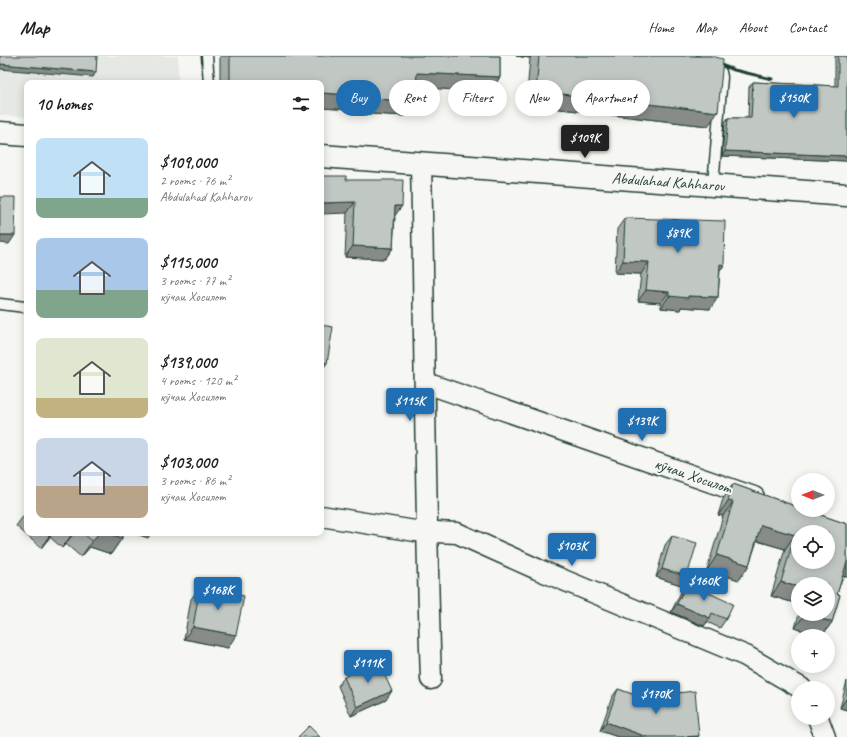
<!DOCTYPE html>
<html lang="en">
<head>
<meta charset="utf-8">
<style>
  :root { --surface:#fff; --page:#f6f6f6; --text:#202124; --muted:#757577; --line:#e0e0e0; --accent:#1f6fb2 }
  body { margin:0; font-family:Caveat,sans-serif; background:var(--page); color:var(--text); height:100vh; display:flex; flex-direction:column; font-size:15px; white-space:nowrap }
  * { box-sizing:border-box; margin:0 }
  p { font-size:13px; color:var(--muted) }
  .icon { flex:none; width:22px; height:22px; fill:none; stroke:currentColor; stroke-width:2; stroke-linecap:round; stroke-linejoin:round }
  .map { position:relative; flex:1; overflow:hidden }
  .sheet { position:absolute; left:24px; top:24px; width:300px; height:456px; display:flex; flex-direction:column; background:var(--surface); border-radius:8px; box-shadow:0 2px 10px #0003 }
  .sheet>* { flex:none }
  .banner { position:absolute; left:336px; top:24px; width:380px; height:36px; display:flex; gap:8px }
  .needle { width:26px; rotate:270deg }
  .tools { position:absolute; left:791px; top:417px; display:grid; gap:8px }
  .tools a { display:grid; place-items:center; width:44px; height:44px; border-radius:50%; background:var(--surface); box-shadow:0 2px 10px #0003; font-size:20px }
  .price { position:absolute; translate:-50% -34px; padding:0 9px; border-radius:4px; background:var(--accent); color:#fff; font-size:13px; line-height:26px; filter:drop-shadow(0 1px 2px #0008) }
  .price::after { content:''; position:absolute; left:50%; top:24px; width:12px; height:9px; margin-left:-6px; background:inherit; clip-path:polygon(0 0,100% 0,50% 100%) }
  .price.current { background:#222; color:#fff }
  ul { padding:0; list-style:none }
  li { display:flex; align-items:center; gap:12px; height:100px; padding:0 12px }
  li span { display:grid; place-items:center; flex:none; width:112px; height:80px; border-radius:8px; color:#555 }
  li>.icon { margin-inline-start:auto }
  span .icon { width:48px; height:48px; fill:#fffc; stroke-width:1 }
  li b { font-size:17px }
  h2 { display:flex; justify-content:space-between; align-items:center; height:48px; padding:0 12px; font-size:17px }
  .tag { padding:0 14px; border-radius:18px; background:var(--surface); box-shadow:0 2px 10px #0003; font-size:14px; line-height:36px }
  .tag.current { background:var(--accent); color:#fff }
  header { display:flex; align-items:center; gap:24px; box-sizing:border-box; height:56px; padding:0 20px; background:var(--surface); border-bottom:1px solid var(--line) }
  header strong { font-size:19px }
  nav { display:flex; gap:22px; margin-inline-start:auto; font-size:14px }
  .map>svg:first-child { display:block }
  .built { fill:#e6e8e4 }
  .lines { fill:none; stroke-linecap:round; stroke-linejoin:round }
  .service-casing { stroke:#1f3d34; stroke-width:13 }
  .minor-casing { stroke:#1f3d34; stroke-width:23 }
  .secondary-casing { stroke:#1f3d34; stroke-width:25 }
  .service { stroke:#f6f6f2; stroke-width:10 }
  .minor { stroke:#f6f6f2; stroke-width:20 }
  .secondary { stroke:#f6f6f2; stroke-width:22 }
  .rail { stroke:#1f3d34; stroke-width:3 }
  .wall { fill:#a6aca8; stroke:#1f3d34; fill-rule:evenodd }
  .shaded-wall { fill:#878c88; stroke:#1f3d34 }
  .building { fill:#c1c8c3; stroke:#1f3d34; fill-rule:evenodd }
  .labels { text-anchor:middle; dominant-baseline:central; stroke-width:4; stroke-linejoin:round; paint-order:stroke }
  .street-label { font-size:16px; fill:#1f3d34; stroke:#f6f6f2 }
</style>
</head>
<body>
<header>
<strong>Map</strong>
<nav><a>Home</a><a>Map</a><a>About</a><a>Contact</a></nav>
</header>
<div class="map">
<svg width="847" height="681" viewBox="0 0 847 681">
  <rect width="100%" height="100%" fill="#f6f6f2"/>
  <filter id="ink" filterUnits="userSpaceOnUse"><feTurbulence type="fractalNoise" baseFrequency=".025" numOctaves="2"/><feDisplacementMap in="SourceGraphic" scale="8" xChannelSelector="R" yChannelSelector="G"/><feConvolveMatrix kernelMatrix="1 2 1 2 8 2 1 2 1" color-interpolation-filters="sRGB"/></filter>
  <g filter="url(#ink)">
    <!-- built -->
    <polygon class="built" points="0,0 178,0 178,27 27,27 27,61 0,59"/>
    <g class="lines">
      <defs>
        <g id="service">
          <polyline points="207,0 209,27"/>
          <polyline points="713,11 721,16 722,21 713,129"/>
          <polyline points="0,248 25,251"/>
        </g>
        <g id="minor">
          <path d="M421,108C425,279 425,451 431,623"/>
          <polyline points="426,327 754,441"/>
          <polyline points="321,460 415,475 457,477 537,513 746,600 801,632"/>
          <polyline points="818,662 825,681"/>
        </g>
        <g id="secondary">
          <polyline points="0,77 27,79"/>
          <polyline points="321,100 847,139"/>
        </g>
      </defs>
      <!-- service casing -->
      <use href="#service" class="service-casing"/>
      <!-- minor casing -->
      <use href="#minor" class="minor-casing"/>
      <!-- secondary casing -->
      <use href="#secondary" class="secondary-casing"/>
      <!-- service -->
      <use href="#service" class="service"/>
      <!-- minor -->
      <use href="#minor" class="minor"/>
      <!-- secondary -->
      <use href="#secondary" class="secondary"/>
      <!-- rail -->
      <polyline class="rail" points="697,0 734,14 772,23"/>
    </g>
    <!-- wall -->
    <g class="wall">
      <polygon points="220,0 500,0 500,21 490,36 416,31 415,46 405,60 355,57 356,54 321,52 321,27 220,27"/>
      <polygon points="516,0 711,0 708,70 526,49 530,2"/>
      <polygon points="835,0 847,0 847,105 722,100 725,66 728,62 748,62 749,31 753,26 835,30"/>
      <polygon points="321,120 346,124 395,161 393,192 385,203 345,201 347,157"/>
      <polygon points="625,162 724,209 720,215 718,241 710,253 681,251 680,254 661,252 661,247 638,245 641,218 615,217 617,173"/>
      <path d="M733,428L798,451V454H806L847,468V521L843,520L837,538L840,539L832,566L822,580H820L795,572L799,558H828V528H798V548L771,540L785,493L757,485L749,509L739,524L707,514L723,460L718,459L723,443ZM798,476H828V506H798Z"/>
      <polygon points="27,455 27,477 124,477 122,482 111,498 90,491 81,501 66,488 62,492 50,481 41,492 16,470"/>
      <polygon points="672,480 681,529 656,521 665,489"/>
      <polygon points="687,527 726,563 720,572 707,566 704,570 671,556 681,536"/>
      <polygon points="200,531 228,592 184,583 191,543"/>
      <polygon points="344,621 386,644 351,660 338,630"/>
      <polygon points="847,625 847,654 840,652"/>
      <polygon points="618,633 662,649 662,646 668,638 699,680 698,681 618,681 600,675 612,641"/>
    </g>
    <!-- shaded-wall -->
    <g class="shaded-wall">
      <polygon points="516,0 532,0 530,2"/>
      <polygon points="0,8 96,16 93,21 0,13"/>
      <polygon points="417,17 500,21 490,36 407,31"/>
      <polygon points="536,35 718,56 708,70 526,49"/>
      <polygon points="321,37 366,40 356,54 321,52"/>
      <polygon points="365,42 415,46 405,60 355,57"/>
      <polygon points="725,95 847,100 847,105 722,100"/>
      <polygon points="355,146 347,157 321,158 321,147"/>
      <polygon points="395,150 402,150 394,161"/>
      <polygon points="0,179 15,179 9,188 0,187"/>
      <polygon points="353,190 393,192 385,203 345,201"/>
      <polygon points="623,205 649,206 641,218 615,217"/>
      <polygon points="720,208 724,209 716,220"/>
      <polygon points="646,234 669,236 661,247 638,245"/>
      <polygon points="669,240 688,240 718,241 710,253 681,251 680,254 661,252"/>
      <polygon points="321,306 327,307 321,315"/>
      <polygon points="728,445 733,446 723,460 718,459"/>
      <polygon points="761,469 795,479 785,493 751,483"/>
      <polygon points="51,477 53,477 41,492"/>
      <polygon points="73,477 74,477 62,492"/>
      <polygon points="99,477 108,477 122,482 111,498 90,491 81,501 92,485"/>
      <polygon points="133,477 151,477 148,482"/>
      <polygon points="717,499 749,509 739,524 707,514"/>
      <polygon points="847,505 847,521 837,519"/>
      <polygon points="662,513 687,520 681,529 656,521"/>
      <polygon points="781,526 798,531 798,548 771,540"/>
      <polygon points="677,548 710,562 704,570 671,556"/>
      <polygon points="805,558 832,566 822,580 820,580 795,572"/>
      <polygon points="193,571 236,579 228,592 184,583"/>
      <polygon points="392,635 386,644 351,660 357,651"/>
      <polygon points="846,643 847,643 847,654 840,652"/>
      <polygon points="606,666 647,681 618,681 600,675"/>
      <polygon points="699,680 698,681 682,681"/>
    </g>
    <!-- building -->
    <g class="building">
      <polygon points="0,0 97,0 96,16 0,8"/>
      <polygon points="230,0 500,0 500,21 417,17 415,46 365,42 366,40 321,37 321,27 230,27"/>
      <polygon points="539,0 711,0 723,3 718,56 536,35"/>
      <polygon points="838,0 847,0 847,100 725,95 728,62 751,62 753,26 838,30"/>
      <polygon points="321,117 321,120 346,120 346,124 403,124 402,150 395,150 393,192 353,190 355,146 321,147"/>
      <polygon points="0,141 16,141 15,179 0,179"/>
      <polygon points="625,162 725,165 724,209 720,208 718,241 688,240 688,242 669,240 669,236 646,234 649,206 623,205"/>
      <polygon points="321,269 333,271 327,307 321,306"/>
      <path d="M733,428L798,451V454H806L847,468V506L837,538L840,539L832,566L805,558H828V528H798V531L781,526L795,479L761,469L749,509L717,499L733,446L728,445ZM798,476H828V506H798Z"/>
      <polygon points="83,477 99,477 92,485"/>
      <polygon points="108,477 124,477 122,482"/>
      <polygon points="672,480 697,487 687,520 662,513"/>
      <polygon points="687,527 733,548 726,563 712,557 710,562 677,548"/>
      <polygon points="200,531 244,540 236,579 193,571"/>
      <polygon points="378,605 392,635 357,651 344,621"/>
      <polygon points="618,633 669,651 668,638 695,635 699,680 682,681 647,681 606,666"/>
      <polygon points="309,670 320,681 298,681"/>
    </g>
  </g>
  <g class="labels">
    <!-- street labels -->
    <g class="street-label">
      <text transform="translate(668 126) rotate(4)">Abdulahad Kahharov</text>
      <text transform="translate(693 420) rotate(19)">кӯчаи Хосилот</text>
    </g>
  </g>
</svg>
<div class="tools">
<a><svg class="needle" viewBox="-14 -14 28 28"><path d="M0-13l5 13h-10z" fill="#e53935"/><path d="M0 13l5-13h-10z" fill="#757577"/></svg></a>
<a><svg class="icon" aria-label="locate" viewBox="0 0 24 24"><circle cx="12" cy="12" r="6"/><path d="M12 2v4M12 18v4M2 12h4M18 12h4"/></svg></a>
<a><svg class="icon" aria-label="layers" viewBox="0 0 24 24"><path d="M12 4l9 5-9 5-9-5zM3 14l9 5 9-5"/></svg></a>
<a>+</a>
<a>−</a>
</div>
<b class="price" style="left:794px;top:63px">$150K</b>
<b class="price current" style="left:585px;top:103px">$109K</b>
<b class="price" style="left:678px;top:198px">$89K</b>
<b class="price" style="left:410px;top:366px">$115K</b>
<b class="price" style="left:642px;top:386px">$139K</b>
<b class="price" style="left:572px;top:511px">$103K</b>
<b class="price" style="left:704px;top:546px">$160K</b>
<b class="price" style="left:218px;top:555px">$168K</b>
<b class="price" style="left:368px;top:628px">$111K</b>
<b class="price" style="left:656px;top:659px">$170K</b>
<div class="banner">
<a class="tag current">Buy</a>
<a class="tag">Rent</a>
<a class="tag">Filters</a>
<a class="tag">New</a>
<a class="tag">Apartment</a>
</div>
<section class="sheet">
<h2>10 homes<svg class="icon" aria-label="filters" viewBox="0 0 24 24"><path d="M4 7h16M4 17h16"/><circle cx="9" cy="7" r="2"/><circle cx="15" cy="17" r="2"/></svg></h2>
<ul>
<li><span style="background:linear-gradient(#bfe0f5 75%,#7fa58c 0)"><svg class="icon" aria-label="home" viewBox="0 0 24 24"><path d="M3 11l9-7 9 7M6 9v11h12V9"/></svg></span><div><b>$109,000</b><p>2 rooms · 76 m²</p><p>Abdulahad Kahharov</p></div></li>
<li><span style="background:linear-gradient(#a9c7e8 65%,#7fa58c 0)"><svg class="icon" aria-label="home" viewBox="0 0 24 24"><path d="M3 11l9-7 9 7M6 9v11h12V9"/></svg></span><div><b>$115,000</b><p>3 rooms · 77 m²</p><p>кӯчаи Хосилот</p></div></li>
<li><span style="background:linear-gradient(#dfe7d0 75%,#c2b280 0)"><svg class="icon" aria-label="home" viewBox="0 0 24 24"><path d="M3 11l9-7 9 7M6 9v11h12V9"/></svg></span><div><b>$139,000</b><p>4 rooms · 120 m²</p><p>кӯчаи Хосилот</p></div></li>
<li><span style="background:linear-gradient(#c9d6e8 60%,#b9a48a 0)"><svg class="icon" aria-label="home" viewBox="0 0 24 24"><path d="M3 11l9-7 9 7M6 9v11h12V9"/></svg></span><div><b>$103,000</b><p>3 rooms · 86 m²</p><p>кӯчаи Хосилот</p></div></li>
</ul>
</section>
</div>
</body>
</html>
